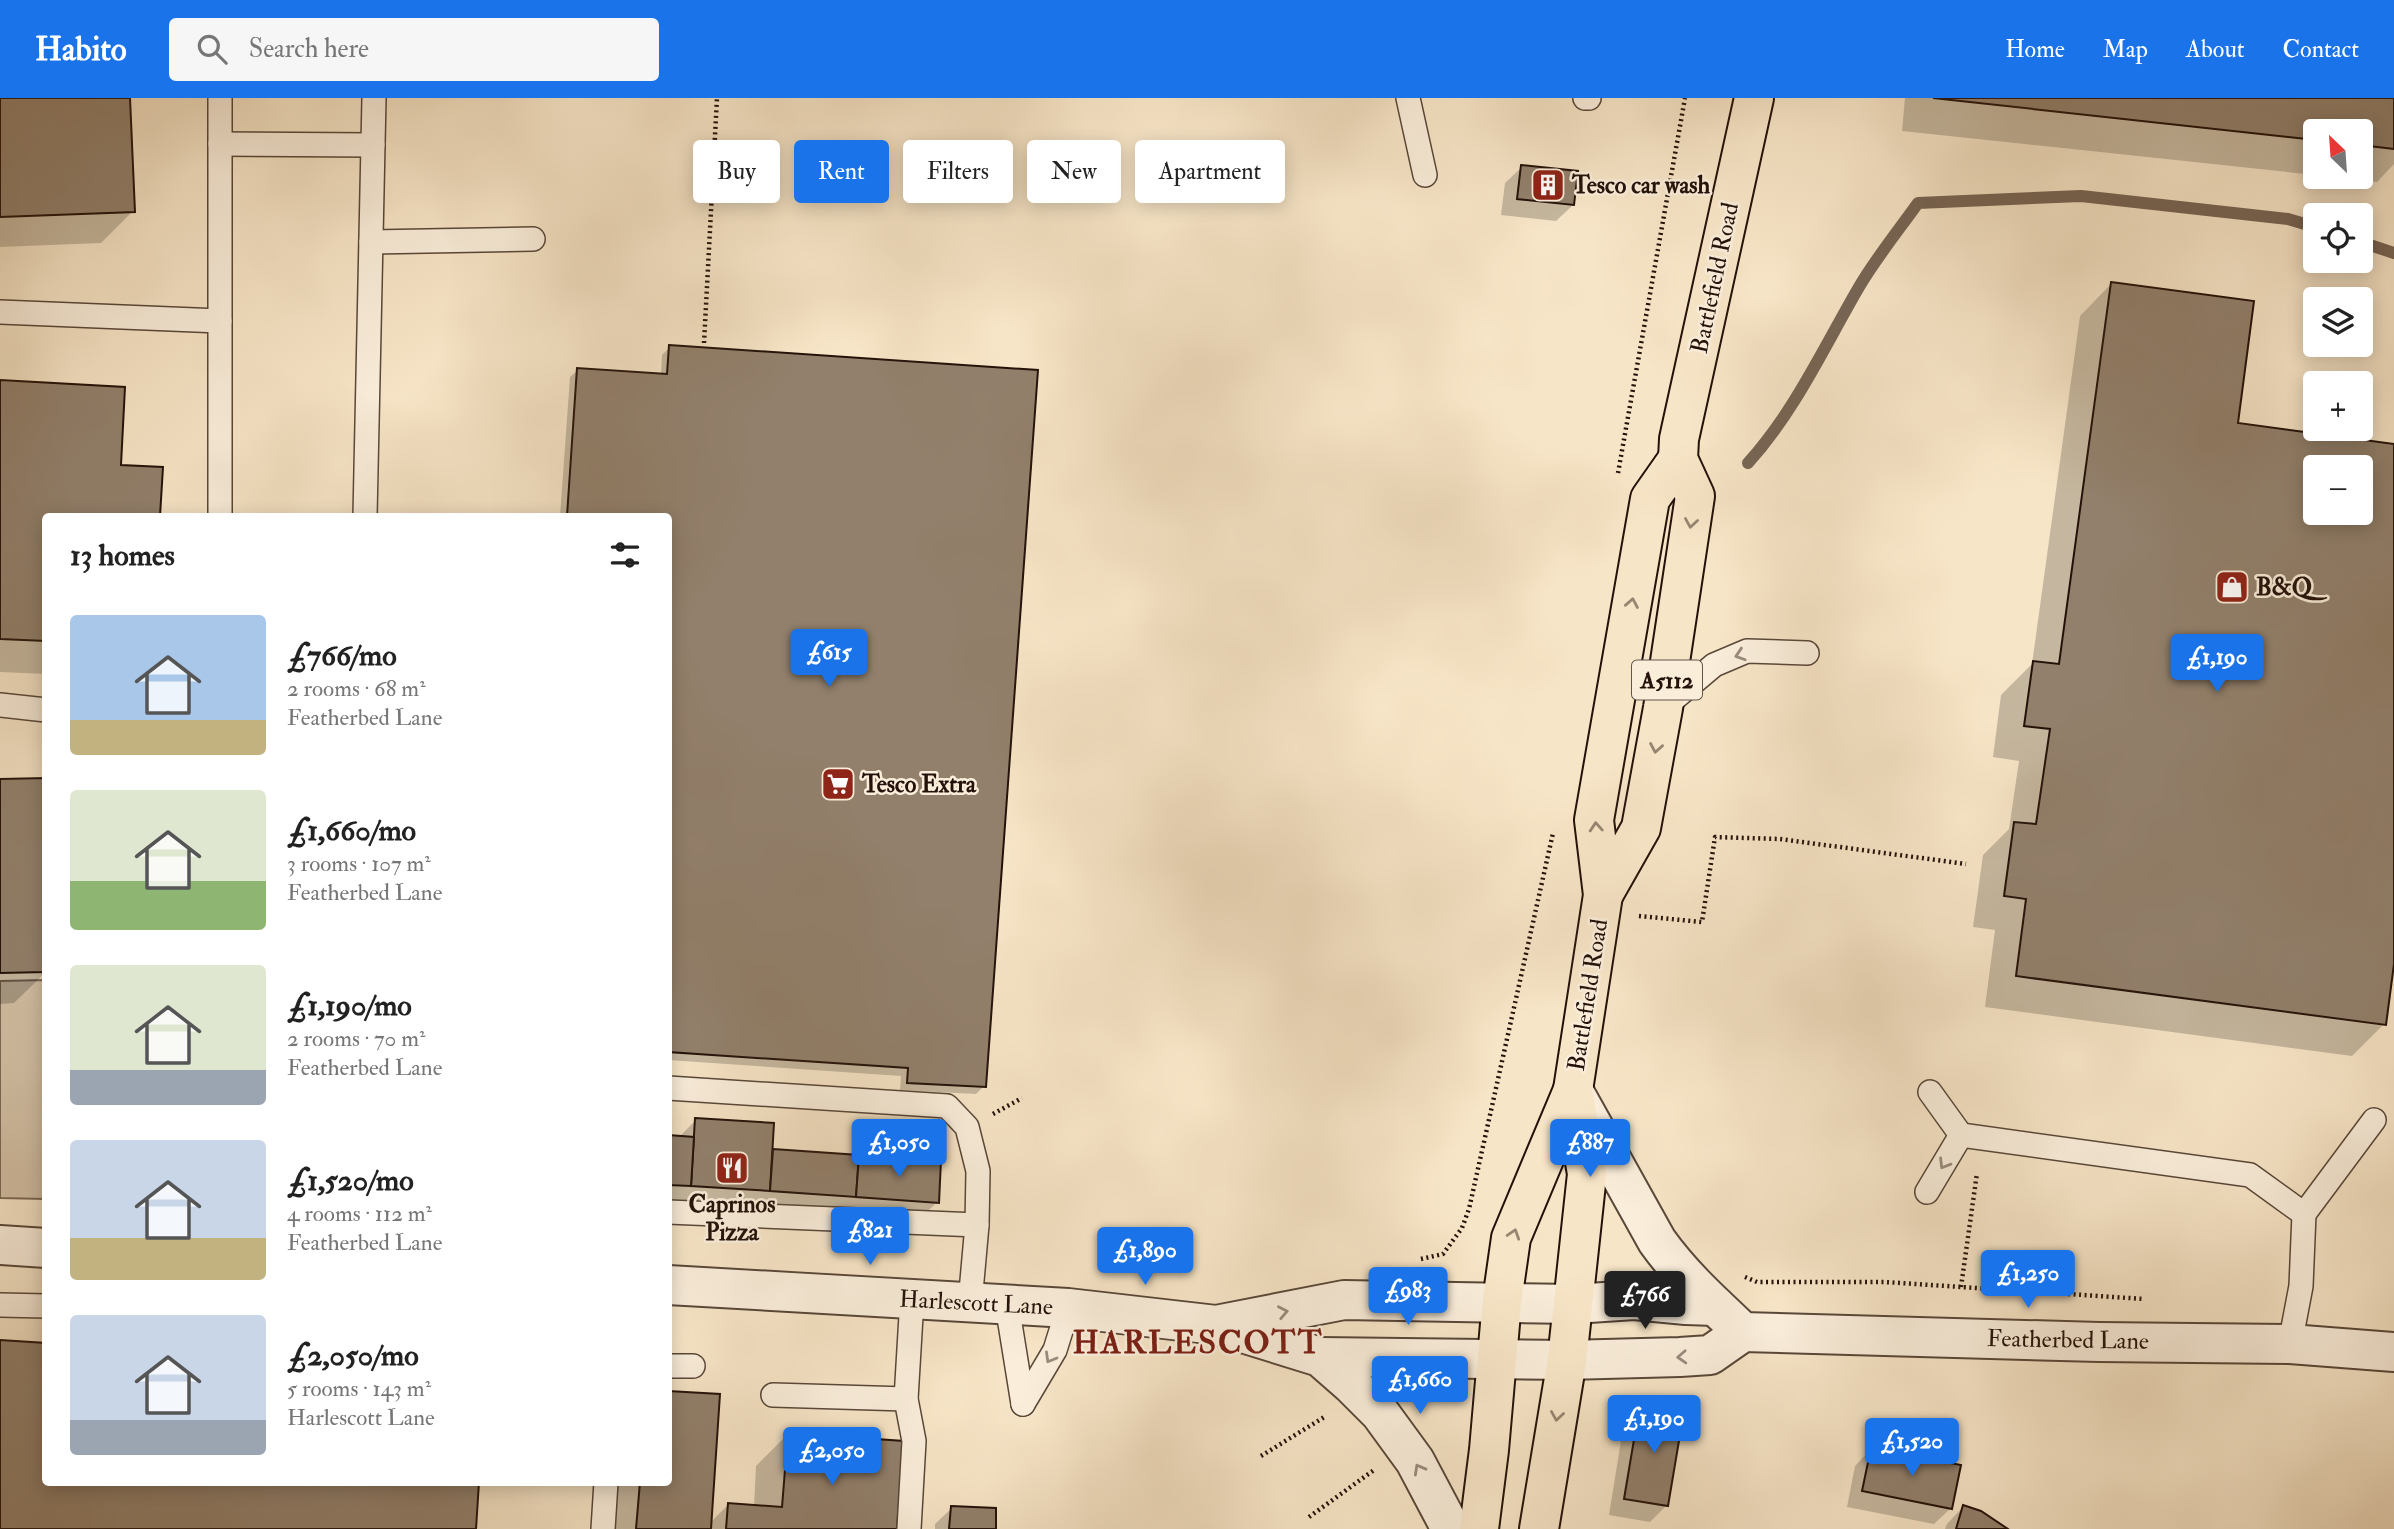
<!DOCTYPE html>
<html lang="en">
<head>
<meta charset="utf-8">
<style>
  :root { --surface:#fff; --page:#f6f6f6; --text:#222; --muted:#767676; --accent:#1a73e8 }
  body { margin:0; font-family:"IM FELL Double Pica",serif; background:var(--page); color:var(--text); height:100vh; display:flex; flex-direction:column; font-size:26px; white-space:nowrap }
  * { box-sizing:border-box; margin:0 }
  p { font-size:23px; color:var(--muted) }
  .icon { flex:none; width:38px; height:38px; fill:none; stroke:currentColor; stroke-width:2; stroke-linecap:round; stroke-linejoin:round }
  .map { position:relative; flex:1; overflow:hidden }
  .panel { position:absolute; left:42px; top:415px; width:630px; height:973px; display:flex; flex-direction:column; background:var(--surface); border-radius:7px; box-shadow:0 4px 18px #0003 }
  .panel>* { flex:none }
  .guide { position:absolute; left:693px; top:42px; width:665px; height:63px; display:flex; gap:14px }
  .needle { width:46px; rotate:335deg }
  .fabs { position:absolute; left:2303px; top:21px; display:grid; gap:14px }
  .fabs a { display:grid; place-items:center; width:70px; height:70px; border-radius:7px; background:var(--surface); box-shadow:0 4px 18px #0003; font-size:35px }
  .price { position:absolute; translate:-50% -60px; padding:0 16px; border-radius:7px; background:var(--accent); color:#fff; font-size:23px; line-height:46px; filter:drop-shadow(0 2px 4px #0008) }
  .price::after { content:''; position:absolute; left:50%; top:42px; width:21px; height:16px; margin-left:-10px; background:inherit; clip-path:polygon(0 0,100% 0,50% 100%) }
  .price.on { background:#222; color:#fff }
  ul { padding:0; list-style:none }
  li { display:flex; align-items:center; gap:21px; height:175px; padding:0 28px }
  li span { display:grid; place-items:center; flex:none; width:196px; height:140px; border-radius:7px; color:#555 }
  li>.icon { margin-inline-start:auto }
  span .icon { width:84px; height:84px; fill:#fffc; stroke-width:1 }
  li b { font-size:30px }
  h2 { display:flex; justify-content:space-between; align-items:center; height:84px; padding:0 28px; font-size:30px }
  .tag { padding:0 24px; border-radius:7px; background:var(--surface); box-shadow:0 4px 18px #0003; font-size:24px; line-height:63px }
  .tag.on { background:var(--accent); color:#fff }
  header { display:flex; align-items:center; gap:42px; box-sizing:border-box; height:98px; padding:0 35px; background:var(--accent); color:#fff }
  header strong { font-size:33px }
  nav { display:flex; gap:38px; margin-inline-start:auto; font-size:24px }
  .search { width:490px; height:63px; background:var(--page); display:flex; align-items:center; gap:18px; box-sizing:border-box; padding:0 24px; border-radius:7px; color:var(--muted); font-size:26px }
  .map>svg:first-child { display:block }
  .green { fill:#d3c1a7; stroke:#7c6a58; stroke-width:2 }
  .shadow { fill:#0003; fill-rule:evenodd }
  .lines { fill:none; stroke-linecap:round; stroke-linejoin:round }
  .stream { stroke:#776555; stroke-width:12 }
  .building { fill:#92806c; stroke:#24120a; stroke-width:2; fill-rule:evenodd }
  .service-casing { stroke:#594739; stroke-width:26 }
  .tertiary-casing { stroke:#594739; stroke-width:42 }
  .primary-casing { stroke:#24120a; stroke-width:42 }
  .path { stroke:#24120a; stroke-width:4.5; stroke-dasharray:2 3.5; stroke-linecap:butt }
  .service { stroke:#faeedb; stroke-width:23 }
  .tertiary { stroke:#faeedb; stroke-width:38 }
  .primary { stroke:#f7e5c7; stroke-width:38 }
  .oneway { stroke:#988672 }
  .oneway2 { stroke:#9a8b7d }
  .labels { text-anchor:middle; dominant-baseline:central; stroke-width:5; stroke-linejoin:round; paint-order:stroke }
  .shield { fill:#faeedb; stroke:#645449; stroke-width:2 }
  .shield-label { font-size:23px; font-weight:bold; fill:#24120a }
  .poi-label { font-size:24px; font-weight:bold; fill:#24120a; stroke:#faeedb; text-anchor:start }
  .street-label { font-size:24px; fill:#24120a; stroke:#faeedb }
  .district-label { font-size:32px; font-weight:bold; letter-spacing:2px; fill:#7a1f14; stroke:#faeedb }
</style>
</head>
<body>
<header>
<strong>Habito</strong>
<div class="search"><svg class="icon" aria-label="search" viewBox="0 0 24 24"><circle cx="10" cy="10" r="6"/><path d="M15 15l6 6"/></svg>Search here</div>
<nav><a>Home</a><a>Map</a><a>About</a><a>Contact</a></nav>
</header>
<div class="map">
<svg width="2394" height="1431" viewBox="0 0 2394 1431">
  <rect width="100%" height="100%" fill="#f7e5c7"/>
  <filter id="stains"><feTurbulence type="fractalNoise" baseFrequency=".00286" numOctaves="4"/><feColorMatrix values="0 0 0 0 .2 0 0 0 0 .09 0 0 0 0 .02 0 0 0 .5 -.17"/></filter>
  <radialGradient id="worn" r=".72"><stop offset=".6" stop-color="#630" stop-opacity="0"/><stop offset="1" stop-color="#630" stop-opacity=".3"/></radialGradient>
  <!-- green -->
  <polygon class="green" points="45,882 45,1101 0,1100 0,883"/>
  <!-- shadow -->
  <g class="shadow">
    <polygon points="0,0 128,0 133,113 101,145 0,149"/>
    <polygon points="1905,0 2394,0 2394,66 2377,84 2332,79 2361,79 2361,33 2315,33 2315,77 1902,33"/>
    <polygon points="1522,69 1573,107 1556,123 1501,117 1505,85"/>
    <path d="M2111,186L2236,326L2394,348V853L2384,926L2352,958L1985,909L1995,832L1973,829L1983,757L2009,731L2019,663L1993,659L2001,597L2032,566L2080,218ZM2315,369H2361V415H2315Z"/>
    <polygon points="670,249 984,988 976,996 900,992 901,978 668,962 668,418 560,418 570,279 578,272 661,277 662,257"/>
    <polygon points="0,283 119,368 161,371 158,418 46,418 46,576 0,574"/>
    <polygon points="0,682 46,682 46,874 14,905 0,906"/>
    <polygon points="696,1022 771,1053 940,1064 937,1104 921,1120 668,1104 668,1039 679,1039"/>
    <polygon points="1640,1308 1667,1407 1650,1424 1609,1417 1624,1324"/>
    <polygon points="788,1336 896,1431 614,1431 618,1384 668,1384 709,1426 728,1407 754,1409 756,1368"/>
    <polygon points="1871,1351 1951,1410 1934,1426 1847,1409 1855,1368"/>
    <polygon points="1963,1409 2005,1431 1945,1431 1947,1426"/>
    <polygon points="952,1410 994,1431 935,1431 935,1426"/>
  </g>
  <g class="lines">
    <!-- stream -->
    <g class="stream">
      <polyline points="2361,144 2394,155"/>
      <path d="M1748,365C1795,313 1824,249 1859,189C1876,160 1898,133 1918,105L2081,98L2288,121L2315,129"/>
    </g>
  </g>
  <!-- building -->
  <g class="building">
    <polygon points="0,0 130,0 135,114 0,119"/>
    <polygon points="1933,0 2394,0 2394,51 2361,47 2361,33 2315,33 2315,42"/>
    <polygon points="1521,67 1578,73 1574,107 1517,101"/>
    <path d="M2111,184L2254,203L2238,325L2394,346V866L2386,927L2016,878L2026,801L2004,798L2014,724L2036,726L2050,631L2024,628L2033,563L2059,566ZM2315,369H2361V415H2315Z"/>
    <polygon points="669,247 1038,272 986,989 907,985 908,970 668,954 668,418 567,418 577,270 667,276"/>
    <polygon points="0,282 125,289 121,367 163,369 160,418 46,418 46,543 0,541"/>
    <polygon points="46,680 46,874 0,875 0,681"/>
    <polygon points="695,1020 774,1025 770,1093 691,1088"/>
    <polygon points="668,1037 694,1039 691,1088 668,1087"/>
    <polygon points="773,1051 859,1057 856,1099 770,1093"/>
    <polygon points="859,1057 941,1062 939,1105 856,1099"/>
    <polygon points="0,1242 46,1245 46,1384 479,1384 476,1431 0,1431"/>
    <polygon points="668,1293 720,1296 711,1431 636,1431 640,1384 668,1384"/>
    <polygon points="1640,1306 1684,1313 1668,1408 1624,1401"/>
    <polygon points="788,1335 904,1343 897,1431 726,1431 728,1405 782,1409"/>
    <polygon points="1871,1350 1961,1367 1952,1411 1862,1393"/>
    <polygon points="1963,1407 1981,1413 2008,1431 1956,1431"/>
    <polygon points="951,1408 996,1410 996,1431 949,1431"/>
  </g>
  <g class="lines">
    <defs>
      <g id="service">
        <polyline points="220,0 220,418"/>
        <polyline points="1408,0 1425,77"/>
        <polyline points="1585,0 1589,0"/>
        <polyline points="220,46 373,47"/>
        <polyline points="371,144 533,141"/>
        <polyline points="0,214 220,223"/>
        <polyline points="365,418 374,0"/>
        <polyline points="0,607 46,612"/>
        <polyline points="1663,610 1714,567 1747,553 1807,555"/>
        <polyline points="668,990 947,1008 967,1029 978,1073 977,1127 970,1205"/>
        <polyline points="1930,994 1961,1037 2250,1077 2304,1116 2301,1188 2290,1246"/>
        <polyline points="1927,1094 1961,1037"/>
        <polyline points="668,1114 977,1127"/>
        <polyline points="2304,1116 2374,1022"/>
        <polyline points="0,1207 46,1208"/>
        <polyline points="1007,1207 1023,1306"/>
        <polyline points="668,1268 693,1268"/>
        <polyline points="773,1297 906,1301"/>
        <polyline points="1023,1306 1055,1252 1068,1210"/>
        <polyline points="603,1431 606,1384"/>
        <polyline points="909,1431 914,1343 906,1301 912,1201"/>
      </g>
      <g id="tertiary">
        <path d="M1574,994L1657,1143C1682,1178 1712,1205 1743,1234L2099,1244L2290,1246L2394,1254"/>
        <polyline points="0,1147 46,1150"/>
        <polyline points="668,1187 1068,1210 1216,1227 1344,1202 1574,1206 1634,1202 1686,1207 1715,1208"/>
        <polyline points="1220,1228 1320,1259 1352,1287 1380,1315 1415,1363 1451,1431"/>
        <polyline points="1320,1259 1567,1262 1680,1259 1710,1257 1743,1234"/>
      </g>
      <g id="primary">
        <polyline points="1603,797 1641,730 1663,610 1695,398 1678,361 1679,341 1754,0"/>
        <polyline points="1479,1431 1489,1352 1502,1203 1511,1140 1573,992"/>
        <polyline points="1539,1431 1567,1262 1587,1076 1573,992 1603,797 1594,722 1650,401 1678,361"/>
      </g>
    </defs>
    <!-- service casing -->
    <use href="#service" class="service-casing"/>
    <!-- tertiary casing -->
    <use href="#tertiary" class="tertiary-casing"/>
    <!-- primary casing -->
    <use href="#primary" class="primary-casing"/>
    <!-- path -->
    <g class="path">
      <polyline points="704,245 717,0"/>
      <polyline points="1618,375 1685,0"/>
      <polyline points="1639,818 1702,824 1715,739 1780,741 1966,766"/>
      <polyline points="993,1016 1022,1000"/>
      <polyline points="1421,1161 1443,1156 1462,1130 1469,1111 1553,735"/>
      <polyline points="1745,1179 1757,1184 1885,1184 2144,1201"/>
      <polyline points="1961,1189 1977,1075"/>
      <polyline points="1261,1358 1326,1318"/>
      <polyline points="1309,1419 1374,1372"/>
    </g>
    <!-- service -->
    <use href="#service" class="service"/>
    <!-- tertiary -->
    <use href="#tertiary" class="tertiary"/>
    <!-- primary -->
    <use href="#primary" class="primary"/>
  </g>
  <!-- one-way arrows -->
  <defs><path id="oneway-chevron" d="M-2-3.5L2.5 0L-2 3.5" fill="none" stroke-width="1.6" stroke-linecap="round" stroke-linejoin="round" transform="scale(1.75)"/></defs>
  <g class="oneway">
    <use href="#oneway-chevron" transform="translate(1691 425) rotate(99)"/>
    <use href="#oneway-chevron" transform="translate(1632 505) rotate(-80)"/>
    <use href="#oneway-chevron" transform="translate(1656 650) rotate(100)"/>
    <use href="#oneway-chevron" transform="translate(1596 729) rotate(-94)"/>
    <use href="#oneway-chevron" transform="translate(1514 1136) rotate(-72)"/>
    <use href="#oneway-chevron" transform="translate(1557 1318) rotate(99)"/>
  </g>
  <g class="oneway2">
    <use href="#oneway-chevron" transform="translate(1740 557) rotate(162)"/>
    <use href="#oneway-chevron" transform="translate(1944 1066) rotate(121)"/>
    <use href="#oneway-chevron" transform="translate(1283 1214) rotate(-11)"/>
    <use href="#oneway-chevron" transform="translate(1682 1259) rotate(177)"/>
    <use href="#oneway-chevron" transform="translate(1050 1260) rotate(120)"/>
    <use href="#oneway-chevron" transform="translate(1419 1371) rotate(-119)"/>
  </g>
  <!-- icons -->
  <defs>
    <symbol id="building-square" viewBox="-11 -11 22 22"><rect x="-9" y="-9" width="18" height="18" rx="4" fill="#8f2418" stroke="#faeedb"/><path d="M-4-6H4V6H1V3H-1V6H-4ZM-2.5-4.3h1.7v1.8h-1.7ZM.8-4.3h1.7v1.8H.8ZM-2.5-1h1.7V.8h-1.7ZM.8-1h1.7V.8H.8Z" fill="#fff"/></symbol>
    <symbol id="shop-square" viewBox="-11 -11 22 22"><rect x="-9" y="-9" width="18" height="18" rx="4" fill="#8f2418" stroke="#faeedb"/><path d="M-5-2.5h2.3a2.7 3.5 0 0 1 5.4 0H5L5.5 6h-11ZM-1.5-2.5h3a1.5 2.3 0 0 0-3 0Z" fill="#fff"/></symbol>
    <symbol id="supermarket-square" viewBox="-11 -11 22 22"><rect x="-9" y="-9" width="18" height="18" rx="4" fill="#8f2418" stroke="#faeedb"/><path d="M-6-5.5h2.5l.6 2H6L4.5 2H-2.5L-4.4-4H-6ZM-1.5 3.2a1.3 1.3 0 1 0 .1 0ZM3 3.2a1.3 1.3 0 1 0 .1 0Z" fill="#fff"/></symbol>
    <symbol id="restaurant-square" viewBox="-11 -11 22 22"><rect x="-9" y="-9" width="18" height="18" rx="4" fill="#8f2418" stroke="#faeedb"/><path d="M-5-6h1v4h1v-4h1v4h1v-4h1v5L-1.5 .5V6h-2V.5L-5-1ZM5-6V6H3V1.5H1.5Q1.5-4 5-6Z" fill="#fff"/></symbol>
  </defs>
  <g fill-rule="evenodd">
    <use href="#building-square" x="1529" y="68" width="38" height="38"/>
    <use href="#shop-square" x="2213" y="470" width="38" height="38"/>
    <use href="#supermarket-square" x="819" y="667" width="38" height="38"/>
    <use href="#restaurant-square" x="713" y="1051" width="38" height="38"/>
  </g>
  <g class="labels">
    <!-- shield labels -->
    <rect class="shield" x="1632" y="562.5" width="70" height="39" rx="5"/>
    <g class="shield-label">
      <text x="1667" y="582">A5112</text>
    </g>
    <!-- poi labels -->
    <g class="poi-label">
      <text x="1572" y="87">Tesco car wash</text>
      <text x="2256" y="489">B&amp;Q</text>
      <text x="862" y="686">Tesco Extra</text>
      <text x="732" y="1106" text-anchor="middle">Caprinos<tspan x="732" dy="28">Pizza</tspan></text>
    </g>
    <!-- street labels -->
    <g class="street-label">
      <text transform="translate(1715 180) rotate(-78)">Battlefield Road</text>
      <text transform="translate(1588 897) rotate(-81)">Battlefield Road</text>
      <text transform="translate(976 1205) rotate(3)">Harlescott Lane</text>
      <text transform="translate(2068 1242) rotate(1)">Featherbed Lane</text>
    </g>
    <!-- district labels -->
    <g class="district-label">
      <text x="1198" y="1245">HARLESCOTT</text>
    </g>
  </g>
  <rect width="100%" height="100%" filter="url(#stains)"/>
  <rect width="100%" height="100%" fill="url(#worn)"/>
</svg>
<div class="fabs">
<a><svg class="needle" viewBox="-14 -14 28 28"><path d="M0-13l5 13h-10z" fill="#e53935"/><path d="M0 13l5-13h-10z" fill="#767676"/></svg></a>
<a><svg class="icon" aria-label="locate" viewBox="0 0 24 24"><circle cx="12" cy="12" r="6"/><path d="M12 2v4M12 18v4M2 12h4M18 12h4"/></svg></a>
<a><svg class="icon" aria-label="layers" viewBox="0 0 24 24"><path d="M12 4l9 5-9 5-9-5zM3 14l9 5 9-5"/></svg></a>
<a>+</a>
<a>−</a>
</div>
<b class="price" style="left:829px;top:591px">£615</b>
<b class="price" style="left:2217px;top:596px">£1,190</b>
<b class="price" style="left:899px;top:1081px">£1,050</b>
<b class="price" style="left:1590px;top:1081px">£887</b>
<b class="price" style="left:870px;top:1169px">£821</b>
<b class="price" style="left:1145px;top:1189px">£1,890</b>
<b class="price" style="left:2028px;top:1212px">£1,250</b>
<b class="price" style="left:1408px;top:1229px">£983</b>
<b class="price on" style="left:1645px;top:1233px">£766</b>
<b class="price" style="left:1420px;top:1318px">£1,660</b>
<b class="price" style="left:1654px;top:1357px">£1,190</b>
<b class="price" style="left:1912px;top:1380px">£1,520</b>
<b class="price" style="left:832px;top:1389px">£2,050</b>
<div class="guide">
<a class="tag">Buy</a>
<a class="tag on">Rent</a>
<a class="tag">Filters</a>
<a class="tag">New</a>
<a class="tag">Apartment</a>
</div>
<section class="panel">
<h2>13 homes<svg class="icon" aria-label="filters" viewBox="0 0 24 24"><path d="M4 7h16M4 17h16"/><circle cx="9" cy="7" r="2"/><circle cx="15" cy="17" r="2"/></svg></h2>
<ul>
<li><span style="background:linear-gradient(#a9c7e8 75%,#c2b280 0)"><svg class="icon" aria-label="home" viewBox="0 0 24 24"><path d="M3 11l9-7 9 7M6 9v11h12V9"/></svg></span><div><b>£766/mo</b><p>2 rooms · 68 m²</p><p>Featherbed Lane</p></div></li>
<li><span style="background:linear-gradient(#dfe7d0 65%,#8fb573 0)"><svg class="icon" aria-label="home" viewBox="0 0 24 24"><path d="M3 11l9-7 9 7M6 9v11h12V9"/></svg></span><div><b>£1,660/mo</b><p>3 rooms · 107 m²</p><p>Featherbed Lane</p></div></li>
<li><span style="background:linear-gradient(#dfe7d0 75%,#9aa5b1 0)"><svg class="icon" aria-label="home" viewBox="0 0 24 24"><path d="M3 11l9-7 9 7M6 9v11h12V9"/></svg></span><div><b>£1,190/mo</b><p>2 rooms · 70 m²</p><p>Featherbed Lane</p></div></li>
<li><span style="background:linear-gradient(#c9d6e8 70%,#c2b280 0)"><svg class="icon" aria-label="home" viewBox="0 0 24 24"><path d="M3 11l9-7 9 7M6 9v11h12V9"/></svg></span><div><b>£1,520/mo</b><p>4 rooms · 112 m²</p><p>Featherbed Lane</p></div></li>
<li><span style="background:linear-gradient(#c9d6e8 75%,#9aa5b1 0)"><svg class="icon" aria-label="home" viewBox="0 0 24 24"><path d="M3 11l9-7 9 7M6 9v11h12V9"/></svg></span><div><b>£2,050/mo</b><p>5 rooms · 143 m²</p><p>Harlescott Lane</p></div></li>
</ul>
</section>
</div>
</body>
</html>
